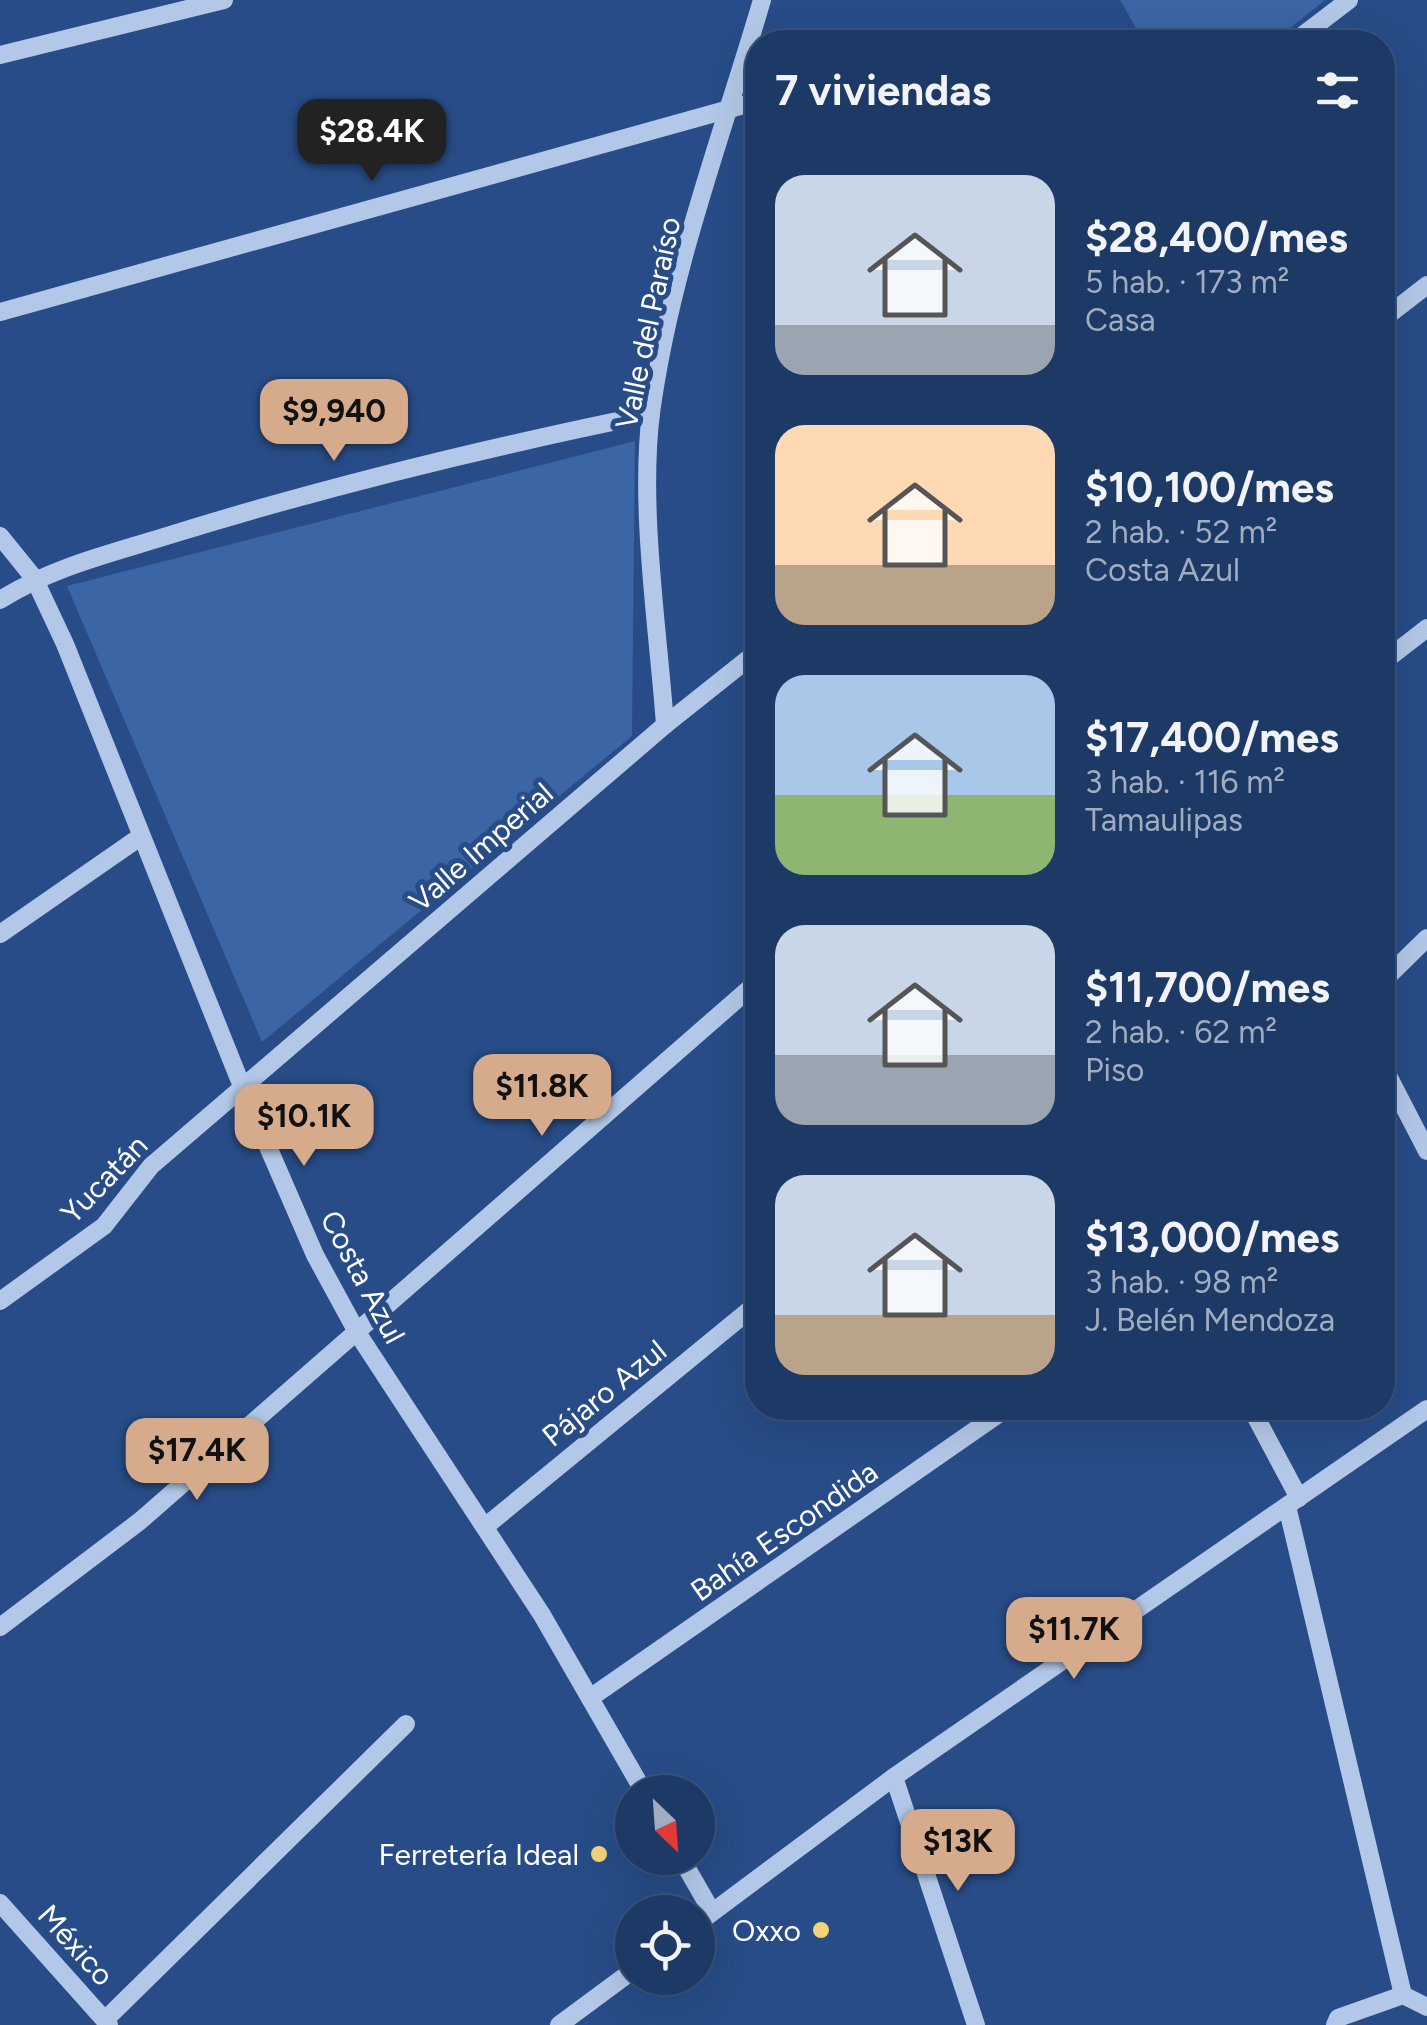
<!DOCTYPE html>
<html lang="es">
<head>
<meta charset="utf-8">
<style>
  :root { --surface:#1d3965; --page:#25406b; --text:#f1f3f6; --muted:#a0acbf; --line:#3b5379; --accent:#d6ab8b }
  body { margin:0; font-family:Figtree,sans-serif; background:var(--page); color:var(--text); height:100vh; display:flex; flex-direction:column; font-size:38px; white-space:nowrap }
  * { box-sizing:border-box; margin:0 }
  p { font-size:32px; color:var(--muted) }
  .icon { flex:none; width:55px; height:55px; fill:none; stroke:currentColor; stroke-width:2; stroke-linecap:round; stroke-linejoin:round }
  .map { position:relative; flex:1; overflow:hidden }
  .details { position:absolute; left:745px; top:30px; width:650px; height:1390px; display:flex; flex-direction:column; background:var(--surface); border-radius:40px; box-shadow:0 10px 40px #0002,0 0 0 2px var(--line) }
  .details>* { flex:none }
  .needle { width:65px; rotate:155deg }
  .controls { position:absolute; left:615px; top:1775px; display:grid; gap:20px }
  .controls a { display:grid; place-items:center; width:100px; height:100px; border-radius:50%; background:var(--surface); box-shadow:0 10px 40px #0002,0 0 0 2px var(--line); font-size:50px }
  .price { position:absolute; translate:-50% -85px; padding:0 22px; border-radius:20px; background:var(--accent); color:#111; font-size:32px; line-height:65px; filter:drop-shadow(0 2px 5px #0008) }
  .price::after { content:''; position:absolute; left:50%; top:60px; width:30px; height:22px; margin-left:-15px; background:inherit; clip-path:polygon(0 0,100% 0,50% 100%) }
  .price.current { background:#222; color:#fff }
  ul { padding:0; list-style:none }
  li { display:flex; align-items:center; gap:30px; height:250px; padding:0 30px }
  li span { display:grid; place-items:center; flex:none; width:280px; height:200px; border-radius:30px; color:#555 }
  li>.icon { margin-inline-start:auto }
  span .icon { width:120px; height:120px; fill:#fffc; stroke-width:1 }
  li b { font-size:42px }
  h2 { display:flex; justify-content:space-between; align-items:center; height:120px; padding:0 30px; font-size:42px }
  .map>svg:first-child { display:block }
  .green { fill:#3b65a4 }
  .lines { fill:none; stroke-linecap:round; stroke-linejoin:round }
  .minor { stroke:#b3c8e8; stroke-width:18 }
  .poi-dot { fill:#f1d478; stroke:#274c87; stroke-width:4 }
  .labels { text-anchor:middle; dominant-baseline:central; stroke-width:10; stroke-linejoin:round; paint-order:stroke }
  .street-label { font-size:30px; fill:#fff; stroke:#274c87 }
  .poi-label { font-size:30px; fill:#fff; stroke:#274c87; text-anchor:end }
</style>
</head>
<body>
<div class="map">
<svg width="1427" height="2025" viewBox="0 0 1427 2025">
  <rect width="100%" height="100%" fill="#274c87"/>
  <!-- green -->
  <g class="green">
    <polygon points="1120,0 1325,0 1273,42 1144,42"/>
    <polygon points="635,441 632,736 262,1042 67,586"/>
  </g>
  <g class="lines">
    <!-- minor -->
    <g class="minor">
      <polyline points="1294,42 1349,0"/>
      <polyline points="0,55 224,0"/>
      <polyline points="0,312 758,101"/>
      <polyline points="1382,320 1427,285"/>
      <polyline points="0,536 34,578 65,644 243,1089 315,1255 358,1334 542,1615 644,1792"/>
      <path d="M0,600C52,567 112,553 170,535C328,486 489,447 651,414"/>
      <polyline points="1382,663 1427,628"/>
      <path d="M665,725C658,628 639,508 651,413C670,272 722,136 762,0"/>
      <polyline points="0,934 140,837"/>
      <polyline points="1382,982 1427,938"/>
      <polyline points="1382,1064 1427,1151"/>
      <polyline points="0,1301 104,1226 151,1166 665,725 758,651"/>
      <polyline points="1251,1408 1299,1498"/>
      <polyline points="1287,1506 1403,1995"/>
      <polyline points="486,1526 758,1303"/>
      <polyline points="0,1627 140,1521 758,981"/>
      <polyline points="590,1698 1007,1408"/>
      <polyline points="894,1777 976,2025"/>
      <polyline points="681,1858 712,1912"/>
      <polyline points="0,1903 109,2025"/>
      <polyline points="698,1923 894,1777 1427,1409"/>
      <polyline points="105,2020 406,1724"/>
      <polyline points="559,2025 632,1971"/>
      <polyline points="1335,2025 1338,2018 1403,1995 1427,2007"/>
    </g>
  </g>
  <!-- markers -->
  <g class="poi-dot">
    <circle cx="599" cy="1854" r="10"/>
    <circle cx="821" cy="1930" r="10"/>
  </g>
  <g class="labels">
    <!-- street labels -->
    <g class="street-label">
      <text transform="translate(648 323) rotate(-78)">Valle del Paraíso</text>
      <text transform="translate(481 847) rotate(-41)">Valle Imperial</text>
      <text transform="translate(104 1179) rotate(-46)">Yucatán</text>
      <text transform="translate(363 1277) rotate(62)">Costa Azul</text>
      <text transform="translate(604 1393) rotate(-39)">Pájaro Azul</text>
      <text transform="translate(784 1531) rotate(-35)">Bahía Escondida</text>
      <text transform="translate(76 1945) rotate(48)">México</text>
    </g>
    <!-- poi labels -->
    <g class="poi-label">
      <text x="579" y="1854">Ferretería Ideal</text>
      <text x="801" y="1930">Oxxo</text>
    </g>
  </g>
</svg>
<div class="controls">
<a><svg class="needle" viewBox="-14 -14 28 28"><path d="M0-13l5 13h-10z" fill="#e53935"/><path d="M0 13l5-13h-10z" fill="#a0acbf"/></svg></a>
<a><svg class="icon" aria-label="locate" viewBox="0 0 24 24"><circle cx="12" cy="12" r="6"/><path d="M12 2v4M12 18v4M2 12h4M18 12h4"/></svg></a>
</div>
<b class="price current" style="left:372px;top:184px">$28.4K</b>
<b class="price" style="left:334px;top:464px">$9,940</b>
<b class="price" style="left:542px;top:1139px">$11.8K</b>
<b class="price" style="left:304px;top:1169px">$10.1K</b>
<b class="price" style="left:197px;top:1503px">$17.4K</b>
<b class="price" style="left:1074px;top:1682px">$11.7K</b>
<b class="price" style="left:958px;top:1894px">$13K</b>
<section class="details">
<h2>7 viviendas<svg class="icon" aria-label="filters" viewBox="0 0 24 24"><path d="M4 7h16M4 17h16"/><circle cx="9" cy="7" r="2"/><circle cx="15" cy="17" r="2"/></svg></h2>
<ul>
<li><span style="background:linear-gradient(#c9d6e8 75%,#9aa5b1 0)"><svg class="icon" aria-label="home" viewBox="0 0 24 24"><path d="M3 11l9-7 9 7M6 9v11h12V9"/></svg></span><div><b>$28,400/mes</b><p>5 hab. · 173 m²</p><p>Casa</p></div></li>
<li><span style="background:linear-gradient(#ffd9b3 70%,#b9a48a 0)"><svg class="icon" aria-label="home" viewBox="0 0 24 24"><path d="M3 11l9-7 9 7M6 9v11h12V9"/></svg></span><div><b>$10,100/mes</b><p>2 hab. · 52 m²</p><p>Costa Azul</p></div></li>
<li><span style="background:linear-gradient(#a9c7e8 60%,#8fb573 0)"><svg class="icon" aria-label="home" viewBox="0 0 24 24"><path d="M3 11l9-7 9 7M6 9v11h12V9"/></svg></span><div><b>$17,400/mes</b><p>3 hab. · 116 m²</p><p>Tamaulipas</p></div></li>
<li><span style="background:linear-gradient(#c9d6e8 65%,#9aa5b1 0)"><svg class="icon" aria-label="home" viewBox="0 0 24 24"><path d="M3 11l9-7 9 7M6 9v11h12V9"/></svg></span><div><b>$11,700/mes</b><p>2 hab. · 62 m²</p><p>Piso</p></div></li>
<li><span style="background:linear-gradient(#c9d6e8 70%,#b9a48a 0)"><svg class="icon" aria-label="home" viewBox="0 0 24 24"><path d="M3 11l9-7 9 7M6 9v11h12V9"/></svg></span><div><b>$13,000/mes</b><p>3 hab. · 98 m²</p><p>J. Belén Mendoza</p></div></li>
</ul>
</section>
</div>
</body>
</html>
